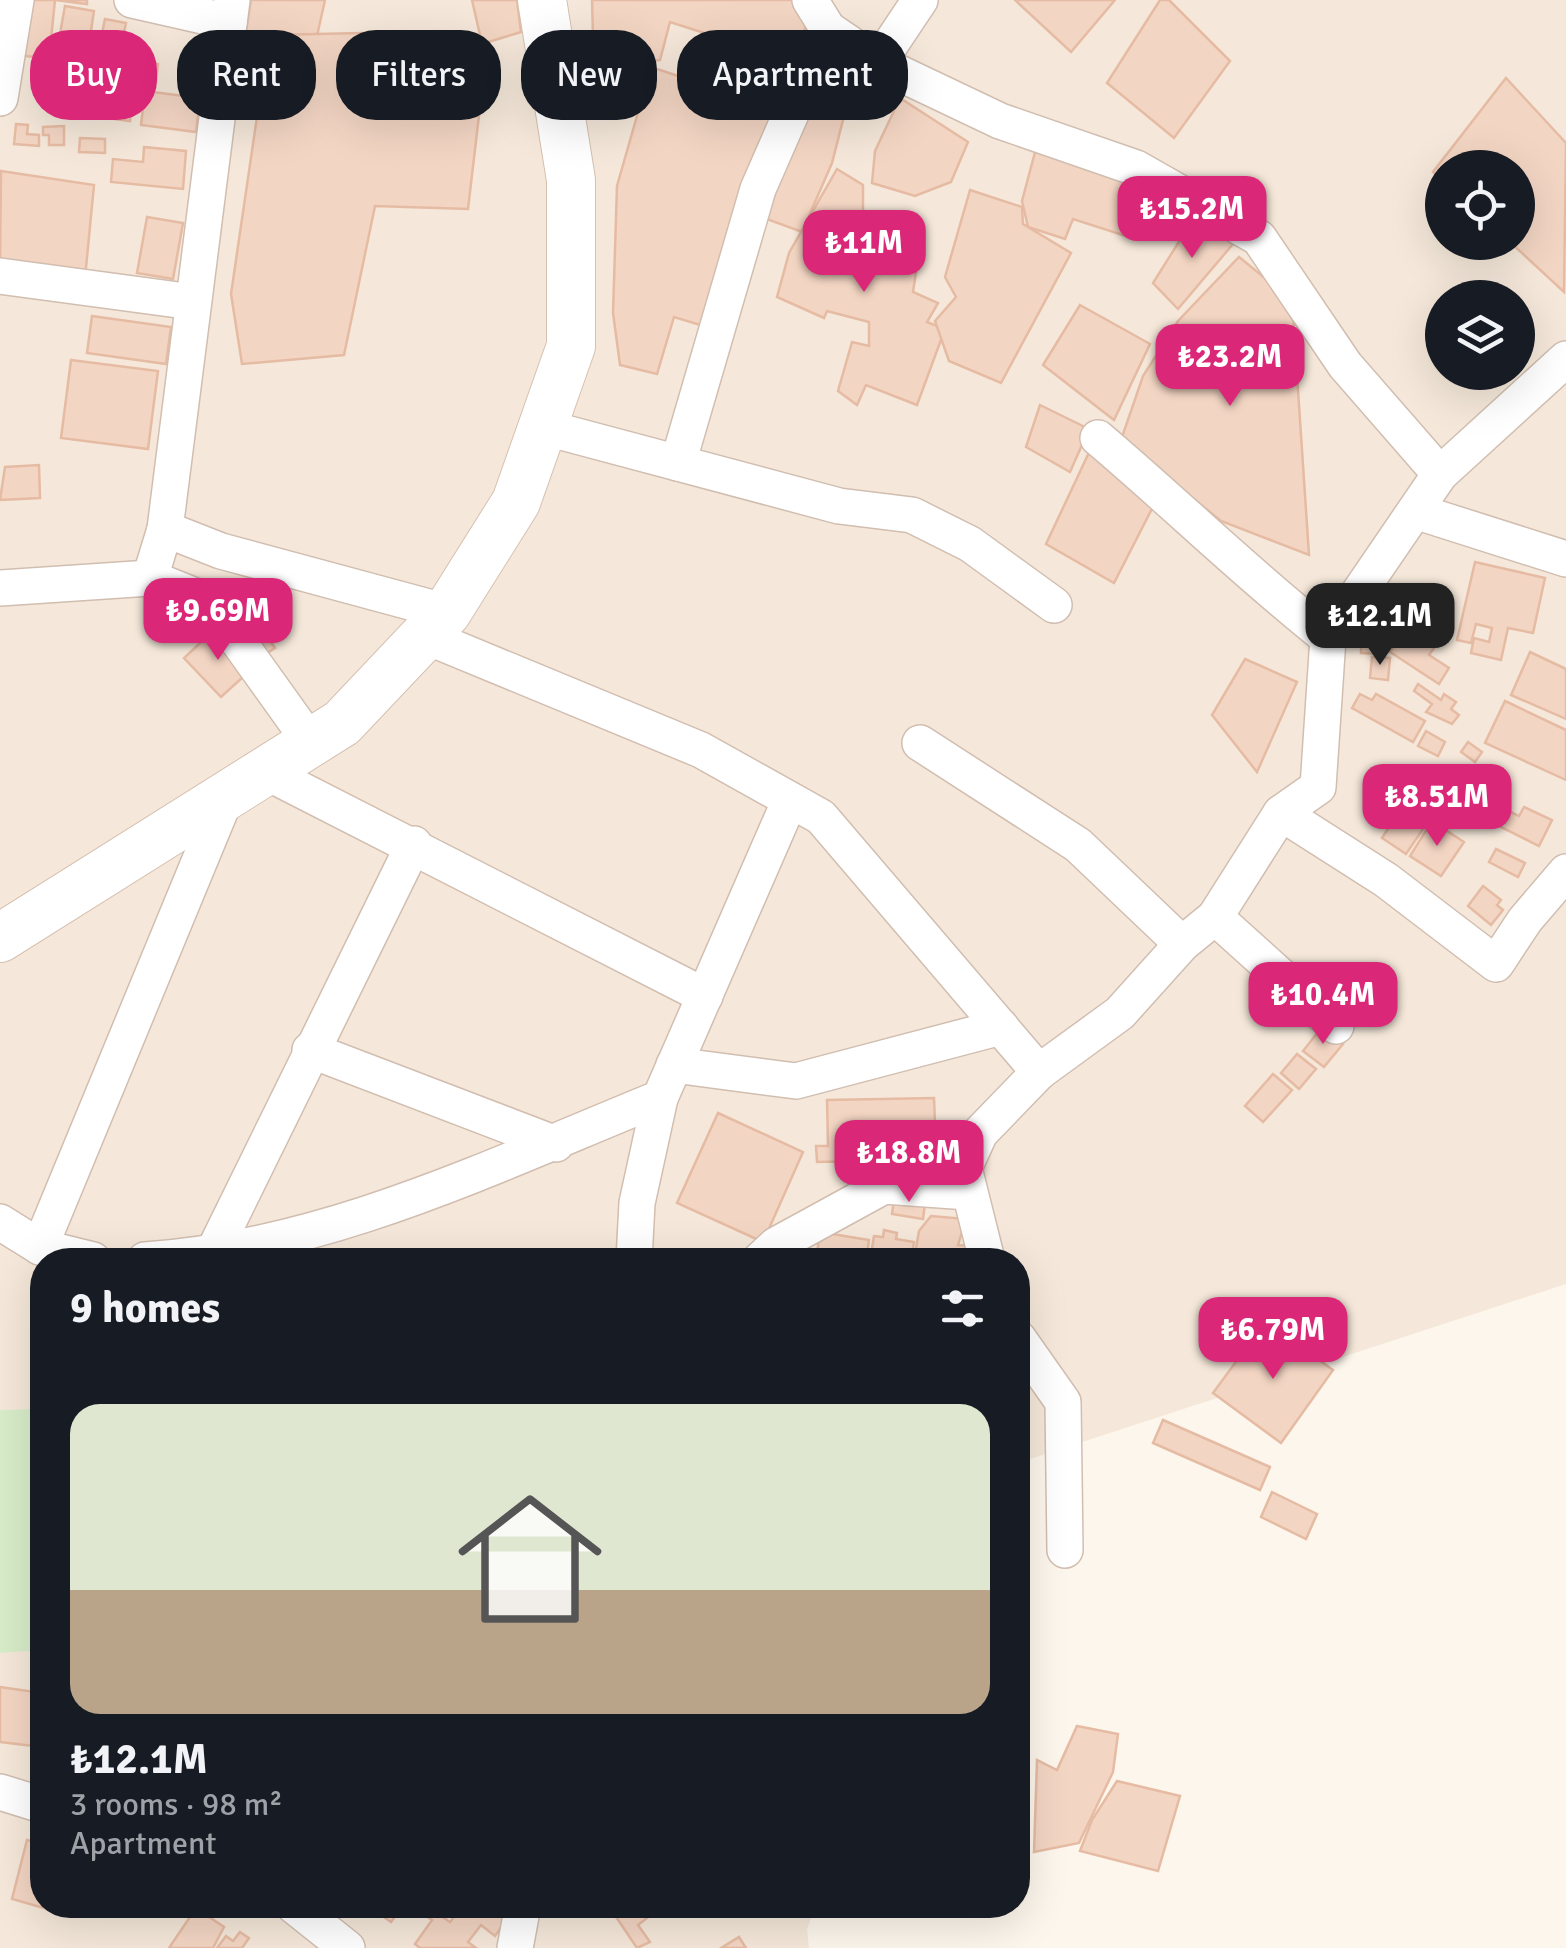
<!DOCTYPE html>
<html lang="en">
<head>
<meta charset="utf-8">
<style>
  :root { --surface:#171b24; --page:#242831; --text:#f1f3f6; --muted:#9ea1a6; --line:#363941; --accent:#db2777 }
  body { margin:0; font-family:Signika,sans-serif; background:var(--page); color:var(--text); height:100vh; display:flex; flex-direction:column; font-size:38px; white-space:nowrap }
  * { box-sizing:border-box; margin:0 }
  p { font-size:32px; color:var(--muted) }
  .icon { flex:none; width:55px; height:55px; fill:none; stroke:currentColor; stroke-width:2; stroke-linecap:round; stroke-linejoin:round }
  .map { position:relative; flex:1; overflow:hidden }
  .side { position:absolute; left:30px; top:1248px; width:1000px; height:670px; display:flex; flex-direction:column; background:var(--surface); border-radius:40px; box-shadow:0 10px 40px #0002 }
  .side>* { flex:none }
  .banner { position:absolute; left:30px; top:30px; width:1000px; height:90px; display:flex; gap:20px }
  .buttons { position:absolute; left:1425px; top:150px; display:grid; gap:20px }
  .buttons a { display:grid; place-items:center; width:110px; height:110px; border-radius:50%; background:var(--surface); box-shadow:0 10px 40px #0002; font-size:50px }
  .price { position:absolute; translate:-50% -85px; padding:0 22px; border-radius:20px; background:var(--accent); color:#fff; font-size:32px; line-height:65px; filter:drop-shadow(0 2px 5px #0008) }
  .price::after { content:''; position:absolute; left:50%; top:60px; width:30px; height:22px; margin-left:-15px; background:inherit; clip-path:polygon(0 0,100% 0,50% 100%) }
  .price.current { background:#222; color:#fff }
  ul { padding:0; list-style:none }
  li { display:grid; align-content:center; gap:20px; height:530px; padding:0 40px }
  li+li { border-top:2px solid var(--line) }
  li span { display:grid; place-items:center; height:310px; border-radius:30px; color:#555 }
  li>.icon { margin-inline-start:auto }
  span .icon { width:180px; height:180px; fill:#fffc; stroke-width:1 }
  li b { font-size:42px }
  h2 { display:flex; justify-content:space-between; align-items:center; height:120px; padding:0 40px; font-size:42px }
  .chip { padding:0 35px; border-radius:40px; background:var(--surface); box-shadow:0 10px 40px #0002; font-size:35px; line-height:90px }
  .chip.current { background:var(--accent); color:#fff }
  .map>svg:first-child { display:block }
  .residential { fill:#f5e8da; fill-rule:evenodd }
  .green { fill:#d8ecc9 }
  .building { fill:#f3d5c3; stroke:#e6bba3; stroke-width:2.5 }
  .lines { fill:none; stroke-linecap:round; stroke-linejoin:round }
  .street-casing { stroke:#d1beb0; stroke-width:38 }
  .secondary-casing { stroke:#d6c0b0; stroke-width:50 }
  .street { stroke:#fff; stroke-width:35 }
  .secondary { stroke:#fff; stroke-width:48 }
</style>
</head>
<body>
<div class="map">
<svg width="1566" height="1948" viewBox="0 0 1566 1948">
  <rect width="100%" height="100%" fill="#fdf6ec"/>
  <!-- residential -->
  <path class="residential" d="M0,0H1566V1284L1018,1463V1260H42V1905H816L807,1929L809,1948H0ZM1442,168H1518V242H1442ZM1442,298H1518V372H1442Z"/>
  <!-- green -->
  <polygon class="green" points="42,1409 42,1650 0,1653 0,1410"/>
  <!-- building -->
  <g class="building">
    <polygon points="23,0 87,0 87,4 55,0 49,59 18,55"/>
    <polygon points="251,0 325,0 315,45 245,37"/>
    <polygon points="472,0 517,0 521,32 482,44"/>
    <polygon points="592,0 816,0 777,102 721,86 723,39 670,22 660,60 603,64 593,37"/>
    <polygon points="1015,0 1115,0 1071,52"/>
    <polygon points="1160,0 1169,0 1230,61 1174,138 1107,83"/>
    <polygon points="65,6 94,11 88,50 58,45"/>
    <polygon points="105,19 126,23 120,52 99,48"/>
    <polygon points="363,33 461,40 486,56 468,209 375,206 344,355 242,364 231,294 269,35"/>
    <polygon points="80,54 121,57 119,87 78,84"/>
    <polygon points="131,61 158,64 156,82 130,79"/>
    <polygon points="651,67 775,108 710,328 674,317 657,374 620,365 613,313 617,186"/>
    <polygon points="1506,78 1566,143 1564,292 1510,242 1518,242 1518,168 1442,168 1442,181 1433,172"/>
    <polygon points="118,88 133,90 130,121 114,119"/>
    <polygon points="145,91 200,98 196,132 141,125"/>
    <polygon points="808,91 845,112 832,163 802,232 764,218"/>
    <polygon points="900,98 968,142 951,182 915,196 872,183 875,151"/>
    <polygon points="16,124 28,125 27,134 39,135 39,146 14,144"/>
    <polygon points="64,126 64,145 49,145 49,135 43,135 43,127"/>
    <polygon points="80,138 105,139 105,153 79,152"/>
    <polygon points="1038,141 1156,183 1132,238 1073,219 1065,239 1028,227 1022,201"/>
    <polygon points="144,147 186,151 183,189 111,182 113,159 143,162"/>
    <polygon points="837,169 863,185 863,235 907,249 916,272 913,292 938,303 927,322 945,329 917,405 866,385 857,405 838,391 852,342 869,346 869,322 827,311 824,318 777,297 789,253"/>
    <polygon points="1,171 94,185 85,278 0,267"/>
    <polygon points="970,190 1022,207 1023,224 1071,253 1001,383 949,361 935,321 956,297 945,277"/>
    <polygon points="1197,213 1233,244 1178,309 1153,283"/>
    <polygon points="147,217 183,223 173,279 137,273"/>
    <polygon points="1239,257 1292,300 1309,555 1221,521 1121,440 1143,376 1178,321"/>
    <polygon points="1080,305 1150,344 1114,420 1043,365"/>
    <polygon points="92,316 171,327 166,364 87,353"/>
    <polygon points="71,360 158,371 148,449 61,438"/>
    <polygon points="1040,405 1089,429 1070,472 1026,447"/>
    <polygon points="1093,444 1159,495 1114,583 1046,544"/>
    <polygon points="39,465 40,498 0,500 5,467"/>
    <polygon points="1475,562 1545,578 1533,633 1508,628 1501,660 1471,653 1474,638 1489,642 1492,628 1476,624 1471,643 1457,640"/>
    <polygon points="230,583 275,648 258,659 213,594"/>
    <polygon points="1412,619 1441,638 1429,655 1449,668 1439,684 1390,652"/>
    <polygon points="216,628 253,668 221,697 184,658"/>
    <polygon points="1361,630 1379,631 1378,654 1361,653"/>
    <polygon points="1530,652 1566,669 1566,719 1511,695"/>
    <polygon points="1372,657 1390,658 1388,680 1370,678"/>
    <polygon points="1245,659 1297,682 1257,772 1212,715"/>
    <polygon points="1418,684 1441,700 1444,694 1456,702 1451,709 1459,715 1452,724 1426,712 1432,704 1414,691"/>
    <polygon points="1360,694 1372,700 1376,694 1425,721 1413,742 1352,708"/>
    <polygon points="1505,701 1566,730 1566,780 1485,743"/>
    <polygon points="1426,731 1445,742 1438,756 1418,746"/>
    <polygon points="1468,742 1482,752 1475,762 1461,752"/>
    <polygon points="1486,792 1500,800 1497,805 1519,816 1524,807 1552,820 1539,846 1475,814"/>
    <polygon points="1400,810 1425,826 1406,854 1382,838"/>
    <polygon points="1432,821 1464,842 1441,876 1410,856"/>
    <polygon points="1496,849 1525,863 1518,877 1489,862"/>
    <polygon points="1483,886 1501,900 1497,905 1503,910 1491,925 1468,906"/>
    <polygon points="1322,1027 1343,1044 1324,1067 1303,1051"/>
    <polygon points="1297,1054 1316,1069 1299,1089 1281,1073"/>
    <polygon points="1273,1074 1292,1090 1263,1122 1245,1106"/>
    <polygon points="934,1098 937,1171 891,1172 891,1155 899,1155 898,1138 890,1138 891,1154 872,1154 872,1139 860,1139 861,1161 817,1162 816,1146 828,1146 827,1100"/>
    <polygon points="718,1113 803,1152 763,1242 677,1203"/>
    <polygon points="895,1191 926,1196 923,1219 892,1214"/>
    <polygon points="931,1216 966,1219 958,1245 971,1246 968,1260 914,1260 919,1231"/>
    <polygon points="884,1230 897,1233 896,1239 914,1242 911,1260 870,1260 874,1236 883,1237"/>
    <polygon points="820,1232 869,1240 866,1260 816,1260"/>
    <polygon points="1266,1321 1333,1370 1281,1443 1213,1393"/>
    <polygon points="1163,1420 1270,1467 1260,1490 1153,1443"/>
    <polygon points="1272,1492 1317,1514 1306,1539 1261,1517"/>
    <polygon points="0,1687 42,1693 42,1747 0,1742"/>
    <polygon points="1077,1726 1118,1734 1113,1772 1079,1843 1034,1852 1037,1760 1057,1770"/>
    <polygon points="1117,1781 1180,1796 1158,1871 1080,1851 1092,1820"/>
    <polygon points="27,1840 42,1844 42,1905 48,1905 47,1909 12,1899"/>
    <polygon points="367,1905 404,1905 391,1922"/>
    <polygon points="430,1905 454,1905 444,1918 450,1922 463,1905 476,1910 479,1905 509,1905 514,1909 495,1936 481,1925 468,1942 476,1948 420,1948 415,1944 432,1920 423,1914"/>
    <polygon points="608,1905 638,1905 647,1918 638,1925 650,1942 637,1948"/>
    <polygon points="196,1908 224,1927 213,1948 169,1948"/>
    <polygon points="240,1932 249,1938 242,1948 217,1948 226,1936 233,1941"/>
    <polygon points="739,1937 746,1948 721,1948"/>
  </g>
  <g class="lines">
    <defs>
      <g id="street">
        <polyline points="132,0 229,22"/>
        <polyline points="810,0 828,29 878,63 1000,121 1136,168 1259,238 1345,365 1440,474"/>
        <polyline points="878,63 920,0"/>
        <polyline points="0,98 16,0"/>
        <polyline points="0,276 193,302"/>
        <polyline points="1566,359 1440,474 1328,638 1318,787 1281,813 1386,880 1496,964 1525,920 1566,872"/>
        <polyline points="543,427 839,506 912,515 970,544 1054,605"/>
        <path d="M1098,438C1176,504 1248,575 1328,638"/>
        <polyline points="678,463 758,189 828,29"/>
        <polyline points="1418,512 1566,559"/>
        <polyline points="165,529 221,551 447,612"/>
        <polyline points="150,578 165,529 232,0"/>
        <polyline points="0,588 150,578 210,602 311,743"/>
        <polyline points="425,636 701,750 821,817 1039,1072 1120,1013 1182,944 1215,917 1281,813"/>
        <polyline points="920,743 1078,845 1182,944"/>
        <polyline points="266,772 705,996"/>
        <polyline points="1215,917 1336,1026"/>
        <polyline points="310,1050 556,1144"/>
        <polyline points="674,1065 796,1081 1001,1027"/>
        <polyline points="0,1222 40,1247 93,1260"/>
        <polyline points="40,1247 226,797"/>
        <polyline points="212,1255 414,844"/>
        <path d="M145,1260C328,1247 492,1166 660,1098"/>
        <polyline points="634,1260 637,1203 660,1098 790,800"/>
        <polyline points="760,1260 776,1245 884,1186 968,1192"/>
        <polyline points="987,1260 964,1168 980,1133 1039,1072"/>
        <polyline points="1018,1338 1063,1402 1065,1550"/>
        <polyline points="0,1792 42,1805"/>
        <polyline points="293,1905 347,1948"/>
        <polyline points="515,1948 523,1905"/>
      </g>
      <polyline id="secondary" points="0,938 342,723 447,612 516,502 571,346 571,180 542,0"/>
    </defs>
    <!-- street casing -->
    <use href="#street" class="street-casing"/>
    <!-- secondary casing -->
    <use href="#secondary" class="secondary-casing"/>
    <!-- street -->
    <use href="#street" class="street"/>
    <!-- secondary -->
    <use href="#secondary" class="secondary"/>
  </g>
</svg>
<div class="buttons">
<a><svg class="icon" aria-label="locate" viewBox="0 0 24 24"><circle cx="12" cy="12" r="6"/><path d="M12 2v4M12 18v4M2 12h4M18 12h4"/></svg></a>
<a><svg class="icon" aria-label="layers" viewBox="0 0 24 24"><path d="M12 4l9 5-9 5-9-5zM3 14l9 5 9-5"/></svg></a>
</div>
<b class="price" style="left:1192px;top:261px">₺15.2M</b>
<b class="price" style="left:864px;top:295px">₺11M</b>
<b class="price" style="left:1230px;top:409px">₺23.2M</b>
<b class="price" style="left:218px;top:663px">₺9.69M</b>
<b class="price current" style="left:1380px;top:668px">₺12.1M</b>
<b class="price" style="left:1437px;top:849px">₺8.51M</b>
<b class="price" style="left:1323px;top:1047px">₺10.4M</b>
<b class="price" style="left:909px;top:1205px">₺18.8M</b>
<b class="price" style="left:1273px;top:1382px">₺6.79M</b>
<div class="banner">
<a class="chip current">Buy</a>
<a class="chip">Rent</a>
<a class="chip">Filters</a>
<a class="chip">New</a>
<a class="chip">Apartment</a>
</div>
<section class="side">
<h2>9 homes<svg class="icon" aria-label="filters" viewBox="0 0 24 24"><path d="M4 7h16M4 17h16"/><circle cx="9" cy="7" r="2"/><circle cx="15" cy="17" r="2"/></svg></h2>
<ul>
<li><span style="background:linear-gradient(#dfe7d0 60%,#b9a48a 0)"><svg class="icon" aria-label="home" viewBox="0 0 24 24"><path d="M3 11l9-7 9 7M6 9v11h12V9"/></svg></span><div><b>₺12.1M</b><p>3 rooms · 98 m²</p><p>Apartment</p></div></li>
</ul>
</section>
</div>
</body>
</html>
